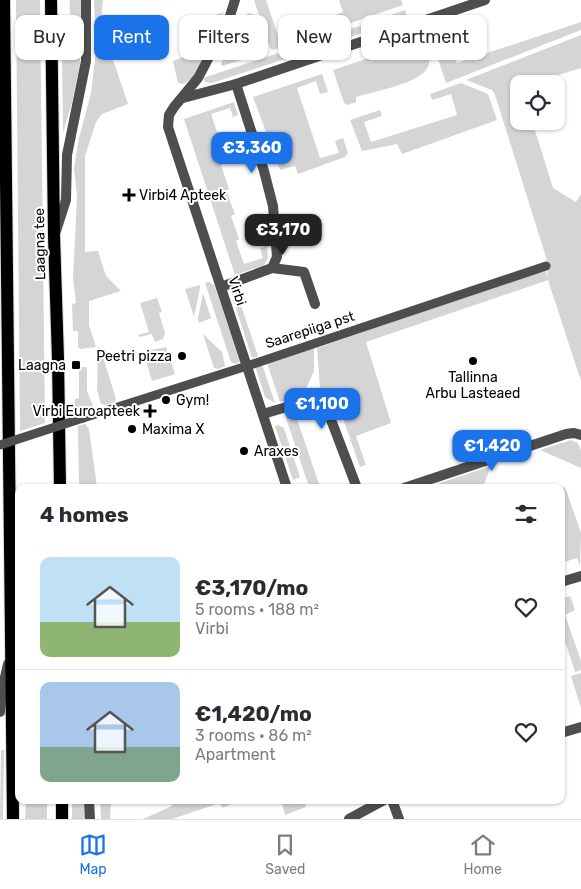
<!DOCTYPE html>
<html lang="en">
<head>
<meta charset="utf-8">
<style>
  :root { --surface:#fff; --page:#f7f7f7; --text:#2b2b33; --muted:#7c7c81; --line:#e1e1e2; --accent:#1a73e8 }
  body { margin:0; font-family:Rubik,sans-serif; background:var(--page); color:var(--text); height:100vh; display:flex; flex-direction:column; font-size:19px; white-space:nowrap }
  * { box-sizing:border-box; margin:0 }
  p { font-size:16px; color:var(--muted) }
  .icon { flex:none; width:28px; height:28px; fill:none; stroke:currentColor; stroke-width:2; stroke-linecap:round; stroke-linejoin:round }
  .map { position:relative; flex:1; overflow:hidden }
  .details { position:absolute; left:15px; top:484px; width:550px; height:320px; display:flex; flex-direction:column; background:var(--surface); border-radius:10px; box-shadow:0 1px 4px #0004 }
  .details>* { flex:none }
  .top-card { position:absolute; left:15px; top:15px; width:551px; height:45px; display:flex; gap:10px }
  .buttons { position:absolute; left:510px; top:75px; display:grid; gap:10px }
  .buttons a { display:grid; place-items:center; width:55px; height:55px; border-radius:10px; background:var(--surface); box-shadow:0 1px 4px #0004; font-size:25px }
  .price { position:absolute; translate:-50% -42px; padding:0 11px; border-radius:10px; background:var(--accent); color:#fff; font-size:16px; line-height:32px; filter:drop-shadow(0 1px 2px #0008) }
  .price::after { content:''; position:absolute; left:50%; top:30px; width:15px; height:11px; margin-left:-8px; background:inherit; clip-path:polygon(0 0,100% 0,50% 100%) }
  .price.on { background:#222; color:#fff }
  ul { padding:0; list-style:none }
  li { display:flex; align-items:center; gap:15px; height:125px; padding:0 25px }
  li+li { border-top:1px solid var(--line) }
  li span { display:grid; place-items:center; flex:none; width:140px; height:100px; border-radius:10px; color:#555 }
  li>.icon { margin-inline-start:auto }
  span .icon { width:60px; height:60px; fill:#fffc; stroke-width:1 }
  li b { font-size:21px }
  h2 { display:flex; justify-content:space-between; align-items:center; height:60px; padding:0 25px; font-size:21px }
  .chip { padding:0 18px; border-radius:10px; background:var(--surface); box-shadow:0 1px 4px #0004; font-size:18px; line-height:45px }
  .chip.on { background:var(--accent); color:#fff }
  .dock { display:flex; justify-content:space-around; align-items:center; height:70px; border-top:1px solid var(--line); background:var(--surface); font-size:14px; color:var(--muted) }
  .dock a { display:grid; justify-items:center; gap:2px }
  .dock .on { color:var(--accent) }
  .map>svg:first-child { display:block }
  .green { fill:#d5d5d5 }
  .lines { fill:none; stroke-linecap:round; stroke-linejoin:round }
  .primary-casing { stroke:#dbdbdb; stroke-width:14 }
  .pedestrian { stroke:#4e4e4e; stroke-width:9 }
  .minor { stroke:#4e4e4e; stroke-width:10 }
  .tertiary { stroke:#4e4e4e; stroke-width:10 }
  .primary { stroke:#000; stroke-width:12 }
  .pedestrian-bridge { stroke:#4e4e4e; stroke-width:9 }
  .poi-dot { fill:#000; stroke:#fff; stroke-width:2 }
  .labels { text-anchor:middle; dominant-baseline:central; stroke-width:4; stroke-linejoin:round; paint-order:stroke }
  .poi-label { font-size:14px; fill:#000; stroke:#fff; text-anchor:start }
  .street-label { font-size:14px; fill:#000; stroke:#fff }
</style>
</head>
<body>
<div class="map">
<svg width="581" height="819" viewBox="0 0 581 819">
  <rect width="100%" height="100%" fill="#fff"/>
  <!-- green -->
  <g class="green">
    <polygon points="16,0 40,0 45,423 20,431"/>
    <path d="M70,0H81L80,64L72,102L63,133L62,53C64,53 67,53 70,51C79,45 72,21 70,12C69,9 70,4 70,0Z"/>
    <polygon points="94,0 103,0 101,24 128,104 102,114 96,122 85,156 85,252 98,251 106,276 121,291 89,301 89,325 96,347 80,349 78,347 78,331 73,331 72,304 76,303 73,278 77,197 74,168 79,138 91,93 96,50"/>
    <polygon points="254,0 266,0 280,41 299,35 295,24 301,23 306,39 273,50 270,48"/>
    <polygon points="339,0 401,0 403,5 333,29 330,17 343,12"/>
    <polygon points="405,10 407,18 344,39 342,32"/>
    <polygon points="224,12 193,77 184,84 178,83 173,61 189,55 181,26"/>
    <polygon points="249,13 253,14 264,51 263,53 222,66 221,64 246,15"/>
    <polygon points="581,22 581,30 446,83 431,38 465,27 469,37 450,43 457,63"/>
    <polygon points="581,35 581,68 530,84 519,84 519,121 532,121 553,188 576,202 581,194 581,381 548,280 366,342 391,423 356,436 366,465 360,467 338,404 333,405 327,388 320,389 317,348 545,270 548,277 546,257 495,95 492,90 466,80"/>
    <polygon points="324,38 324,45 321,47 212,83 205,82 203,78"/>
    <path d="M423,40C425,47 432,60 428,67C419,84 375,91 356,97V102L348,105L344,103L333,70Z"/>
    <polygon points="322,74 328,92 320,94 316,81 297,88 320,158 339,153 335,141 343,138 348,153 345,157 298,174 295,166 280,170 253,97"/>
    <polygon points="461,83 488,94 497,120 402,154 397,144 362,151 350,120 380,110 382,116 364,122 371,142 457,115 451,94 432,100 430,94"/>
    <polygon points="234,102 238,115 233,117 230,108 211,114 219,138 216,139 224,163 221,165 229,189 226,190 235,214 231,216 239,239 236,241 244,264 263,258 260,248 267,246 268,258 264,265 235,275 184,119"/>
    <polygon points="209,282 214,285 216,290 240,362 235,364 231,362 205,283"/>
    <polygon points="200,285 200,288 194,317 185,289"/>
    <polygon points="235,288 258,356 252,358 232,296 232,290"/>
    <polygon points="203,293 211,318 199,323 198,318"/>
    <polygon points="157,298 162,312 159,313 165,333 163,339 155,342 152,334 140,337 138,335 149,332 140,303"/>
    <polygon points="203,334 222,352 225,366 218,369 214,368"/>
    <polygon points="100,347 116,399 115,402 105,405 101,404 97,390 98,353 96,348"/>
    <polygon points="166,347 175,374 152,381 145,357 151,350"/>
    <polygon points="314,348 314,371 303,395 280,402 267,363"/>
    <polygon points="262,364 275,403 265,397 255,366"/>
    <polygon points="81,367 86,367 87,369 87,391 94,408 74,414 75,399 79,398 79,369"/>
    <polygon points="314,406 319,407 323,417 318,418 315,409 296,416 320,487 309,487 286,418 286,415 289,413"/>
    <polygon points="85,424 89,429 97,487 79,487 78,426"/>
    <polygon points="278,425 284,428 300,477 293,480 275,426"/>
    <polygon points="571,440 578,443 581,451 581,468 540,450"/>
    <polygon points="491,466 483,487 445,487 437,484"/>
    <polygon points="565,487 581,533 580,566 577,558 561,563 561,488"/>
    <polygon points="570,596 575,610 565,615 581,661 581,670 575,672 566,644 561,643 561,599"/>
    <polygon points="581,673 581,708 571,676"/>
    <polygon points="1,750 4,750 3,819 0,819"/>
    <polygon points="26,800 47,800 47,819 25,819"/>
    <rect x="72" y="800" width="13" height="19"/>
    <polygon points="100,800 111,800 110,819 101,819"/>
    <polygon points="173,800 229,800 230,805 222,808 220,803 172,819 143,819 172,806"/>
    <polygon points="281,800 304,800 306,807 285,815"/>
  </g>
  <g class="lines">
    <defs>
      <g id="primary">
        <polyline points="4,0 13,819"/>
        <polyline points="51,0 54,236 58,359 60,488"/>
        <polyline points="62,800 62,819"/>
      </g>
    </defs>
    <!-- primary casing -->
    <use href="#primary" class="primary-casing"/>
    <!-- pedestrian -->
    <polyline class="pedestrian" points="83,418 247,366 546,266"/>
    <!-- minor -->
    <g class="minor">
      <polyline points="235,0 229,19 198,78 174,107 169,115 168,127 287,488"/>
      <polyline points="236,84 264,171 273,206 277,257 272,268"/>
      <polyline points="183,98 236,84 485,0"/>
      <polyline points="56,231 66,200 67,155 86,61 86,0"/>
      <polyline points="221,287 272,268 304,272 315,304"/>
      <polyline points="263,414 320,397 325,404 357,488"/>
      <polyline points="404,488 566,434 574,433 581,435"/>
      <polyline points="561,582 581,576"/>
      <polyline points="392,800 399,819"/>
    </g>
    <!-- tertiary -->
    <g class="tertiary">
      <polyline points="0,712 2,690 8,664"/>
      <polyline points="561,733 581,727"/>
      <polyline points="89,800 90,819"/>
      <polyline points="349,819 384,800"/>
    </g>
    <!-- primary -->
    <use href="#primary" class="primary"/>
    <!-- pedestrian-bridge -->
    <polyline class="pedestrian-bridge" points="0,445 83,418"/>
  </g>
  <!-- markers -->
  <g class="poi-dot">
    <path d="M126.5 187.5h5v5h5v5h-5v5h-5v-5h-5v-5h5z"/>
    <circle cx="182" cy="356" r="5"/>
    <circle cx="473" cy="361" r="5"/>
    <rect x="71" y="360" width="10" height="10" rx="2.5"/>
    <circle cx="166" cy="400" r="5"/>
    <path d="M147.5 403.5h5v5h5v5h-5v5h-5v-5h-5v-5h5z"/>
    <circle cx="132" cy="429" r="5"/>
    <circle cx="244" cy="451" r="5"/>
  </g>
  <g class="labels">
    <!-- poi labels -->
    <g class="poi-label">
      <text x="139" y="195">Virbi4 Apteek</text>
      <text x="172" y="356" text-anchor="end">Peetri pizza</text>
      <text x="66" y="365" text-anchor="end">Laagna</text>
      <text x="473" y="377" text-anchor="middle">Tallinna<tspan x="473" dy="16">Arbu Lasteaed</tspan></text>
      <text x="176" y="400">Gym!</text>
      <text x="140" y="411" text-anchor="end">Virbi Euroapteek</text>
      <text x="142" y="429">Maxima X</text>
      <text x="254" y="451">Araxes</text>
    </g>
    <!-- street labels -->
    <g class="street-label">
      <text transform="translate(40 244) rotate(-91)">Laagna tee</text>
      <text transform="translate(237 291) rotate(72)">Virbi</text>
      <text transform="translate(310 330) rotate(-18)">Saarepiiga pst</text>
    </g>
  </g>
</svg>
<div class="buttons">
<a><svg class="icon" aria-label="locate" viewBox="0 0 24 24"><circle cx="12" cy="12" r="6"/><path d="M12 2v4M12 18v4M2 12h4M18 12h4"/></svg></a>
</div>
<b class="price" style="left:252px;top:174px">€3,360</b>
<b class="price on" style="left:283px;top:256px">€3,170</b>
<b class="price" style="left:322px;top:430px">€1,100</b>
<b class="price" style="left:492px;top:472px">€1,420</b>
<div class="top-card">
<a class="chip">Buy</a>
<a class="chip on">Rent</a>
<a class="chip">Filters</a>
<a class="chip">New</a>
<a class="chip">Apartment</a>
</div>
<section class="details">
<h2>4 homes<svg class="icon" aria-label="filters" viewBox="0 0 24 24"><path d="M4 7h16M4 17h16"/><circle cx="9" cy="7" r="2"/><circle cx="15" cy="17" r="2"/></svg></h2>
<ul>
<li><span style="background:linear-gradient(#bfe0f5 65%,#8fb573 0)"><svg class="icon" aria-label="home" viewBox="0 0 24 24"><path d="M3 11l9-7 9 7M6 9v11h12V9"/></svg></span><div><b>€3,170/mo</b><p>5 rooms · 188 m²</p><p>Virbi</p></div><svg class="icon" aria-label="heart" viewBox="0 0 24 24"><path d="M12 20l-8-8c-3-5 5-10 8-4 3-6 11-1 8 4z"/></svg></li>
<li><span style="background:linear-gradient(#a9c7e8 65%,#7fa58c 0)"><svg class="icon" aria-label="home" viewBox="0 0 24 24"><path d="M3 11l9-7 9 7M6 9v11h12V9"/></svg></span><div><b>€1,420/mo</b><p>3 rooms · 86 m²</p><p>Apartment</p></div><svg class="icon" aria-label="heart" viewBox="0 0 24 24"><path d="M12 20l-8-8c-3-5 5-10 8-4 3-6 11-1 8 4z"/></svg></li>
</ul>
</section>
</div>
<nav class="dock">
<a class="on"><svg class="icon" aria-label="map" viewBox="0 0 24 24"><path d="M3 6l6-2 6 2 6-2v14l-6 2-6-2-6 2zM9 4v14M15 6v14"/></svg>Map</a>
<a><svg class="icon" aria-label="saved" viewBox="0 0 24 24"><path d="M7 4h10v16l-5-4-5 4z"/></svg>Saved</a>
<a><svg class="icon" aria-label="home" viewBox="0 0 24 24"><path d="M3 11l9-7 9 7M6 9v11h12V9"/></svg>Home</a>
</nav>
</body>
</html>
